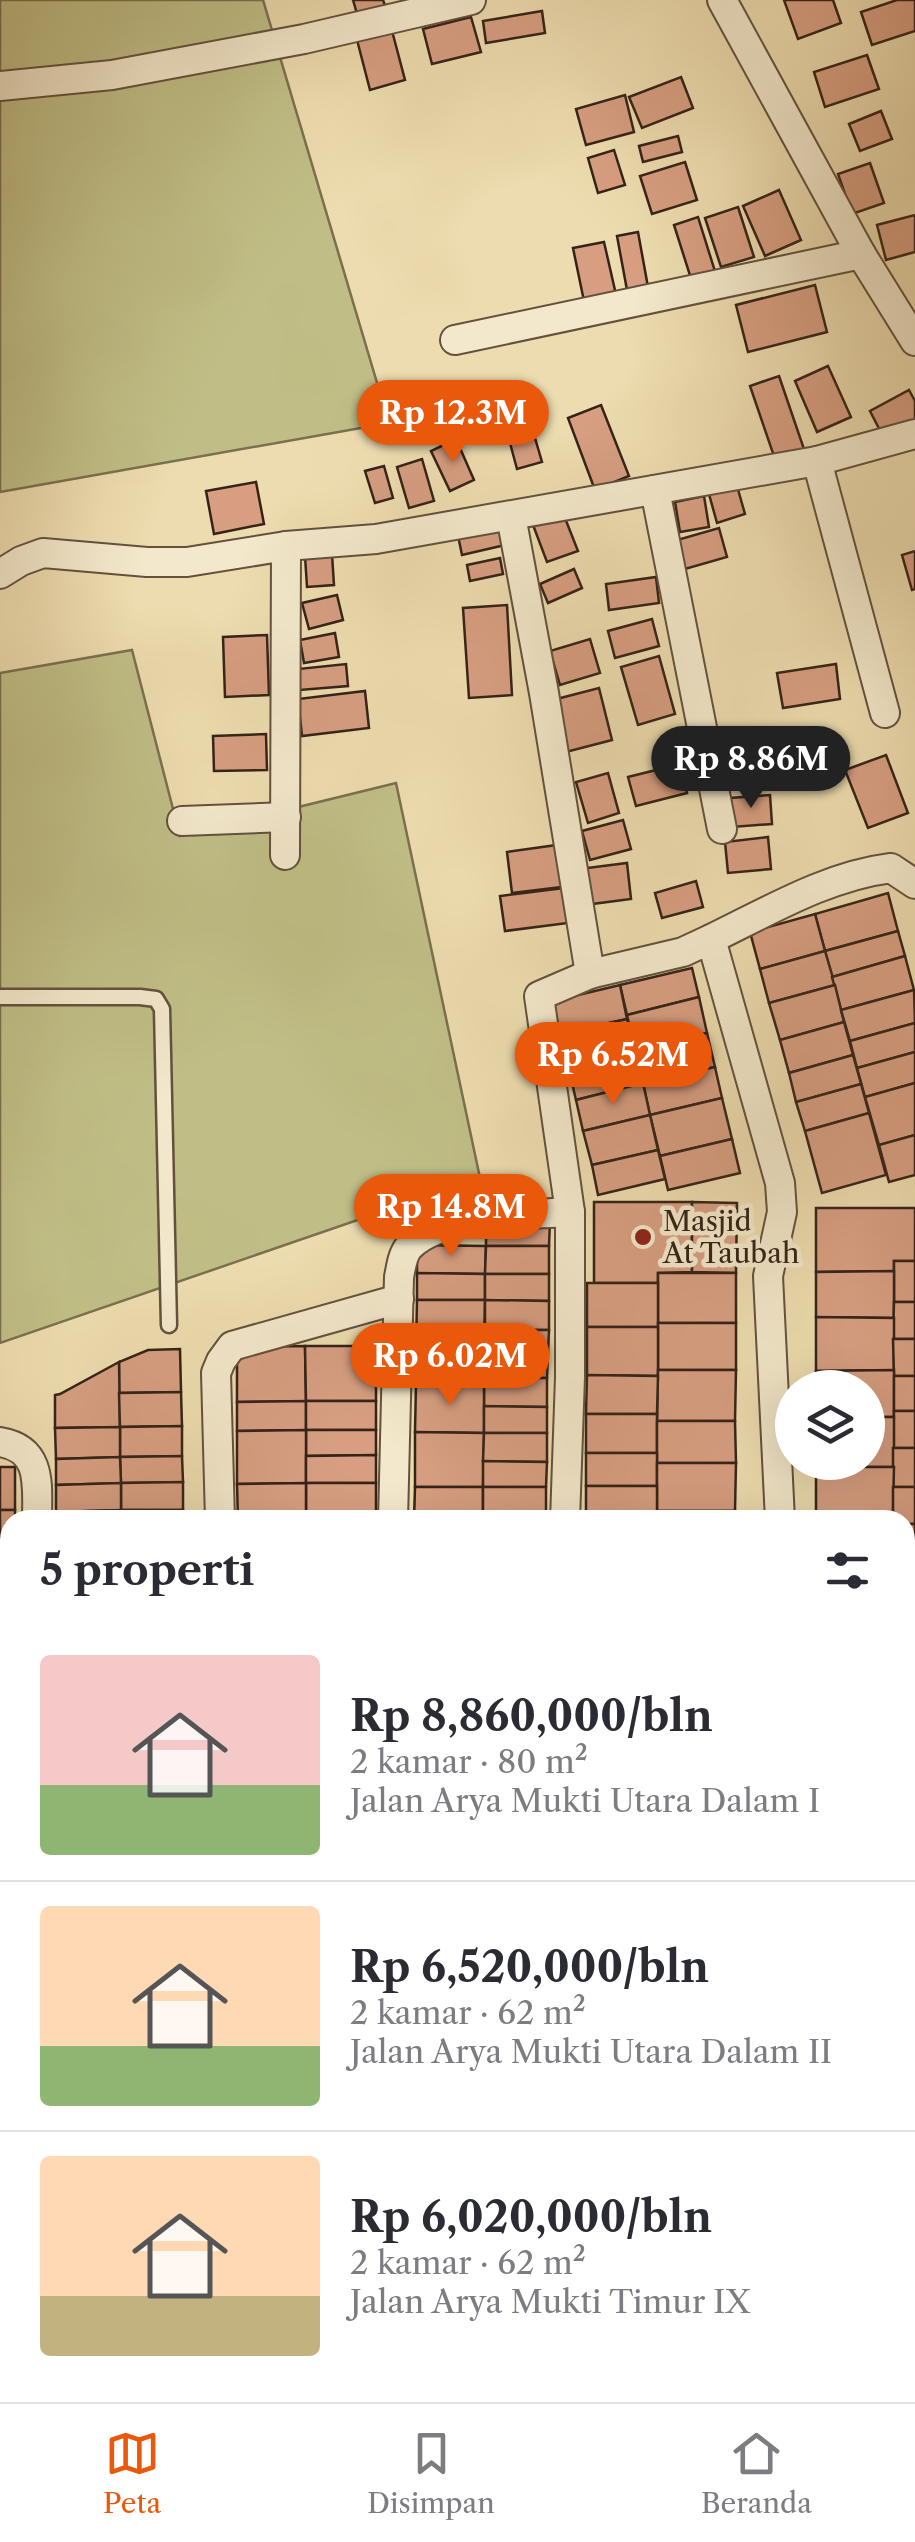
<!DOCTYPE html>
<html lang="id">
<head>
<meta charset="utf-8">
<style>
  :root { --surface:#fff; --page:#f7f7f7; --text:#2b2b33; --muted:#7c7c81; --line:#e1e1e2; --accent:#ea580c }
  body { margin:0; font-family:"Libre Caslon Text",serif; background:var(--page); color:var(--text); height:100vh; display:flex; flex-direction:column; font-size:38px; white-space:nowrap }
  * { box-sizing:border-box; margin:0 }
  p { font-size:32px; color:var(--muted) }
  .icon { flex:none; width:55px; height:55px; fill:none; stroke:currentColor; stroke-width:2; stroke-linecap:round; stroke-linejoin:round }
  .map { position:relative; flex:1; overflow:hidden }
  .side { position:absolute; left:0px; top:1510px; width:915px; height:892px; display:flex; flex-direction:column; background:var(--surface); border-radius:30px 30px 0 0; box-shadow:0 10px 40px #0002 }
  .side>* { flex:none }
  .controls { position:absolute; left:775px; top:1370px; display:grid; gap:20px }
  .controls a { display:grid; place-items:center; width:110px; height:110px; border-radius:50%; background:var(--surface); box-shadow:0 10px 40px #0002; font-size:50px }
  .price { position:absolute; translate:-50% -85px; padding:0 22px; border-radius:35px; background:var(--accent); color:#fff; font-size:32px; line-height:65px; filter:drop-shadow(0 2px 5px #0008) }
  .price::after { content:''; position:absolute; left:50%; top:60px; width:30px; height:22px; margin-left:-15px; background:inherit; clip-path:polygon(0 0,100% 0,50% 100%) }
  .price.current { background:#222; color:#fff }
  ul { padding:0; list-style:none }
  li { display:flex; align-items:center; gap:30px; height:250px; padding:0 40px }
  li+li { border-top:2px solid var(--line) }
  li span { display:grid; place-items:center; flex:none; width:280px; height:200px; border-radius:10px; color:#555 }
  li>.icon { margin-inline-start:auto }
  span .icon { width:120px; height:120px; fill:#fffc; stroke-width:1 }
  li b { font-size:42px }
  h2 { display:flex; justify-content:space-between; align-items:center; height:120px; padding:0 40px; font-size:42px }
  .dock { display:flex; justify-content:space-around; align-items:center; height:140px; border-top:2px solid var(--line); background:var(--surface); font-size:28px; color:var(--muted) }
  .dock a { display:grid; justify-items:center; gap:5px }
  .dock .current { color:var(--accent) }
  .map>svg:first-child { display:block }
  .green { fill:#c0be86; stroke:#7a704f; stroke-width:2.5 }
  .building { fill:#d79e81; stroke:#352318; stroke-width:2.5 }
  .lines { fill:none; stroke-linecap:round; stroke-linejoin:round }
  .service-casing { stroke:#63513e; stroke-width:19 }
  .minor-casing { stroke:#63513e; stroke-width:32 }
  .service { stroke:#f3e8cb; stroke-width:14 }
  .minor { stroke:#f3e8cb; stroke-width:28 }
  .poi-dot { fill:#8f2418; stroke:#f3e8cb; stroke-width:4 }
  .labels { text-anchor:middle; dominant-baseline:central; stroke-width:9; stroke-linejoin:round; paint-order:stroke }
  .poi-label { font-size:28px; fill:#352318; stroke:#f3e8cb; text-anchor:start }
</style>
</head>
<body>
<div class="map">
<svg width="915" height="2402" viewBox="0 0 915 2402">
  <rect width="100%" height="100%" fill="#eddcaf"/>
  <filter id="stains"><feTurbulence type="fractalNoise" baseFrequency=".002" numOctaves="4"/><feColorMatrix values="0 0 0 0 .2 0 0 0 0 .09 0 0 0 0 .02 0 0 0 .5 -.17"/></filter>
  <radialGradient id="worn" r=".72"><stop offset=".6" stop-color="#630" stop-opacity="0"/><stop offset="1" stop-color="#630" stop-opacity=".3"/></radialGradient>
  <!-- green -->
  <g class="green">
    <polygon points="0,0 263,0 389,423 0,492"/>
    <polygon points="132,650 180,836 396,783 480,1178 0,1343 0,673"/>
  </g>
  <!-- building -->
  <g class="building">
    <polygon points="353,0 383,0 386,8 358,17"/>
    <polygon points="784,0 833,0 841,23 798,39"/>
    <polygon points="897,0 915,0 915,31 872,45 861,12"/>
    <polygon points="542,11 545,33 486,43 483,21"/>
    <polygon points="471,17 481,52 432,64 423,29"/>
    <polygon points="391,27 405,80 370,90 356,36"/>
    <polygon points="867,55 879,89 825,107 814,72"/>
    <polygon points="681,77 693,108 642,128 629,97"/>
    <polygon points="625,95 634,132 586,145 576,109"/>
    <polygon points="881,111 892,139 860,151 849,124"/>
    <polygon points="678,136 682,152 643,162 639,146"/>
    <polygon points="614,150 625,185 598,193 588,158"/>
    <polygon points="685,162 697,200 652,214 640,176"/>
    <polygon points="870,163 884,203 852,214 838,174"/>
    <polygon points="779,190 801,240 765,256 743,206"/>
    <polygon points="738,207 754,257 721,267 705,218"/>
    <polygon points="915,215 915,252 886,260 877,225"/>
    <polygon points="698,217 718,281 694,288 674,225"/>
    <polygon points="638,232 648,287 627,290 617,236"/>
    <polygon points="604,242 617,299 585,306 573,248"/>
    <polygon points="815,285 827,332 748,352 736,305"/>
    <polygon points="828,366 851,417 817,432 795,381"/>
    <polygon points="779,376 806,455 777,465 750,386"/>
    <polygon points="909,390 915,401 915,426 886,442 870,411"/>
    <polygon points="601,405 629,476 595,490 568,418"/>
    <polygon points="530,421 542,462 517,469 506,428"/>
    <polygon points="456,439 474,480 450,491 431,451"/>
    <polygon points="422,459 434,501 409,508 397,467"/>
    <polygon points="384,466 393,498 375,503 365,471"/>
    <polygon points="256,482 264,524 214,534 206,491"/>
    <polygon points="737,486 745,514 717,523 709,494"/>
    <polygon points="704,496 709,527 680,532 675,502"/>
    <polygon points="563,513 578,551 547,562 533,525"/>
    <polygon points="500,521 505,545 462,555 457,531"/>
    <polygon points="719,528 727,557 685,569 677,540"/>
    <polygon points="915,551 915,589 912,590 902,555"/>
    <polygon points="332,554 334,585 307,587 305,556"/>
    <polygon points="500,558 503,574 470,581 467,565"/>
    <polygon points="574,569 582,588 548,603 540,584"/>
    <polygon points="656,577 659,603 609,610 606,584"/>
    <polygon points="337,595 343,620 309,629 302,603"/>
    <polygon points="507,605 512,695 469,698 463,608"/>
    <polygon points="652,619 659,646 615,658 608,631"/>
    <polygon points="335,633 339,657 304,663 300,640"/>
    <polygon points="267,635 269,695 225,697 223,637"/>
    <polygon points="590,639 600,673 560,685 550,651"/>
    <polygon points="659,656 675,714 638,725 621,667"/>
    <polygon points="346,664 348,686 300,690 298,669"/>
    <polygon points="836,664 840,699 783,708 777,673"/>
    <polygon points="599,688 612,740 562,753 549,701"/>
    <polygon points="365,691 369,728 302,736 298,699"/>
    <polygon points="266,734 267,770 214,771 213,736"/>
    <polygon points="764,752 770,780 726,790 720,762"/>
    <polygon points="886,755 908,813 868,828 845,770"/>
    <polygon points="680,764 687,793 636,806 628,777"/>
    <polygon points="608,773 619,813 588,823 576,782"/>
    <polygon points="770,795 772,824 732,827 730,798"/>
    <polygon points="623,820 631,849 590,860 582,831"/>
    <polygon points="768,837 771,869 728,873 725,842"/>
    <polygon points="564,844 570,886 512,893 507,852"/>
    <polygon points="627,863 631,899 592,904 587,868"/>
    <polygon points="696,881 703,907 662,918 655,893"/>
    <polygon points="564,888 568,923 505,931 500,896"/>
    <polygon points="888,893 898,931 825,951 815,914"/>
    <polygon points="815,914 825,951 760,969 750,932"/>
    <polygon points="898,931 905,956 832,977 825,951"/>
    <polygon points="825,951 835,985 769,1003 760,969"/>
    <polygon points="905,956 914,990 841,1010 832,977"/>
    <polygon points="692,968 699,997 627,1015 620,985"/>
    <polygon points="620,985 627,1019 560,1034 553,1001"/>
    <polygon points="835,985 844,1022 780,1040 769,1003"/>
    <polygon points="914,990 915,1023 850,1041 841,1010"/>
    <polygon points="699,997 707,1033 635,1050 627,1015"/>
    <polygon points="627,1019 635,1050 568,1066 560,1034"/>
    <polygon points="844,1022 853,1055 789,1073 780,1040"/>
    <polygon points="915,1023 915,1052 857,1068 850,1041"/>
    <polygon points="707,1033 715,1067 643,1083 635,1050"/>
    <polygon points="635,1050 643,1083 576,1100 568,1066"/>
    <polygon points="915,1052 915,1083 865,1097 857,1068"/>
    <polygon points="853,1055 861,1084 796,1102 789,1073"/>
    <polygon points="715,1067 722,1098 650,1115 643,1083"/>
    <polygon points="643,1083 650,1115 583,1131 576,1100"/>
    <polygon points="915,1083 915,1135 879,1145 865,1097"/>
    <polygon points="861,1084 869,1113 805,1131 796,1102"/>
    <polygon points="722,1098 732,1139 660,1156 650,1115"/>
    <polygon points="869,1113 886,1175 822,1193 805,1131"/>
    <polygon points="650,1115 658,1150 592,1165 583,1131"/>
    <polygon points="915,1135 915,1175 889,1182 879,1145"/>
    <polygon points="732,1139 740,1173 668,1190 660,1156"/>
    <polygon points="658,1150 665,1179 598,1195 592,1165"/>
    <polygon points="594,1202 692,1202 692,1272 658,1273 658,1283 594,1283"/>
    <polygon points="692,1202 737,1203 736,1273 692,1272"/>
    <polygon points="816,1208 915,1208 915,1261 894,1261 894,1271 816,1272"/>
    <polygon points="486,1220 550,1221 549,1246 486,1246"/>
    <polygon points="417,1245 486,1246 485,1274 417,1273"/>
    <polygon points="486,1246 549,1246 549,1274 485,1274"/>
    <rect x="894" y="1261" width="21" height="41"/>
    <polygon points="894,1271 894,1318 816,1317 816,1272"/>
    <polygon points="417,1273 485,1274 485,1300 417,1300"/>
    <rect x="658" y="1273" width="78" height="50"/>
    <polygon points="485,1274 549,1274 549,1301 485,1300"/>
    <rect x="587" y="1283" width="71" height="44"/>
    <polygon points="417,1300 485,1300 484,1350 416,1350"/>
    <polygon points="485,1300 549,1301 549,1330 485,1330"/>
    <polygon points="894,1302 915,1302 915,1339 893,1339"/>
    <polygon points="816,1317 894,1318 894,1370 816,1371"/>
    <rect x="658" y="1323" width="78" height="47"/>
    <polygon points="587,1327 658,1327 658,1376 587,1375"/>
    <polygon points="485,1330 549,1330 547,1378 484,1378"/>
    <polygon points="893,1339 915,1339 915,1376 894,1376"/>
    <polygon points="305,1346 306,1401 237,1402 237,1347"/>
    <polygon points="305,1346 376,1346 376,1401 306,1401"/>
    <polygon points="180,1349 181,1392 119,1393 119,1362 148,1350"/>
    <rect x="416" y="1350" width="68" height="33"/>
    <polygon points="119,1362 120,1427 55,1428 55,1395 60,1394"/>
    <polygon points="658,1370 736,1370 735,1421 657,1421"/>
    <polygon points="894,1370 894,1417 868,1417 868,1388 816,1388 816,1371"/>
    <polygon points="587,1375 658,1376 657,1414 586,1414"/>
    <rect x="894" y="1376" width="21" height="35"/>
    <polygon points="484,1378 547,1378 547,1407 484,1406"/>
    <polygon points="416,1383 484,1383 484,1433 415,1432"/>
    <polygon points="181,1392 182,1426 120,1427 119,1393"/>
    <polygon points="306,1401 306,1430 237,1431 237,1402"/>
    <rect x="306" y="1401" width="70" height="29"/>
    <polygon points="484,1406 547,1407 547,1433 484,1433"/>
    <polygon points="894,1411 915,1411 915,1448 893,1448"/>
    <rect x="586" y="1414" width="71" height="39"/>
    <polygon points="868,1417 894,1417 894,1467 816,1467 816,1462 868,1462"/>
    <polygon points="657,1421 735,1421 736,1463 657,1463"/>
    <polygon points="182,1426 182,1456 120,1457 120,1427"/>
    <polygon points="120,1427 120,1457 56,1459 55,1428"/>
    <polygon points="306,1430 376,1430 376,1455 306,1456"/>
    <polygon points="306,1430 306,1483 237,1484 237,1431"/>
    <polygon points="415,1432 484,1433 483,1487 415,1487"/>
    <polygon points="484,1433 547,1433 547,1462 483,1461"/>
    <rect x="893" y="1448" width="22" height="39"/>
    <rect x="586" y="1453" width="71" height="33"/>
    <polygon points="376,1455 376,1483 306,1483 306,1456"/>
    <polygon points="182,1456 183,1482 121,1483 120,1457"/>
    <polygon points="120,1457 121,1483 56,1485 56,1459"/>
    <polygon points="483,1461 547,1462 546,1487 483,1487"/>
    <polygon points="657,1463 736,1463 735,1511 657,1511"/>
    <rect x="0" y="1467" width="15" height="43"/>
    <polygon points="816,1467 894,1467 893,1512 816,1512"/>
    <polygon points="183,1482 183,1510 121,1510 121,1483"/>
    <polygon points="121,1483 121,1510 56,1512 56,1485"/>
    <rect x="306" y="1483" width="70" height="37"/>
    <polygon points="306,1483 306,1520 238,1520 237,1484"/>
    <rect x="586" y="1486" width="71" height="34"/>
    <polygon points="415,1487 483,1487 483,1520 414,1520"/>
    <rect x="483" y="1487" width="63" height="29"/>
    <polygon points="893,1487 915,1487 915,1524 905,1524 905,1520 893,1520"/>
    <polygon points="0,1510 15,1510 15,1520 10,1520 10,1536 0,1536"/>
    <polygon points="121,1510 121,1520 56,1520 56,1512"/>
    <rect x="121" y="1510" width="62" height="10"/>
    <rect x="657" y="1511" width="78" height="9"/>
    <rect x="816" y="1512" width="77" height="8"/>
    <rect x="483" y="1516" width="63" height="4"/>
    <rect x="905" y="1524" width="10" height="38"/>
    <rect x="0" y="1536" width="10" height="28"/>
    <rect x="905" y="1562" width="10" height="36"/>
    <rect x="0" y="1564" width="10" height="28"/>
    <rect x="0" y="1592" width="10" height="25"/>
    <rect x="905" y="1598" width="10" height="36"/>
    <rect x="0" y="1617" width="10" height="26"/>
    <rect x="905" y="1634" width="10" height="38"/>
    <rect x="0" y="1643" width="10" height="24"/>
    <rect x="0" y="1667" width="10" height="27"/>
    <rect x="905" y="1672" width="10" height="42"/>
    <rect x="0" y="1694" width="10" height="30"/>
    <rect x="905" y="1714" width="10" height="47"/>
    <rect x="0" y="1724" width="10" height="28"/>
    <rect x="905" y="1805" width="10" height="57"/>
    <rect x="0" y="1808" width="3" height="60"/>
    <rect x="3" y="1808" width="7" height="60"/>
    <rect x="905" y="1862" width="10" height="59"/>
    <rect x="0" y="1868" width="3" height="60"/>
    <rect x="3" y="1868" width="7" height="60"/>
    <rect x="905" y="1977" width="10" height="61"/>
    <rect x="905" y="2038" width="10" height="73"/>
    <rect x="0" y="2126" width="10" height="45"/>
    <rect x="905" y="2158" width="10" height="49"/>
    <rect x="0" y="2171" width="10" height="43"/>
    <rect x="905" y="2207" width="10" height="51"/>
    <rect x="0" y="2214" width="10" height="46"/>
    <rect x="905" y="2258" width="10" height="47"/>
    <rect x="0" y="2260" width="10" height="40"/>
    <rect x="0" y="2300" width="10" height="43"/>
    <rect x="905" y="2305" width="10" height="45"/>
    <rect x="0" y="2343" width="10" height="40"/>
    <polygon points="905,2350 915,2350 915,2395 895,2395 895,2392 905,2392"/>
    <polygon points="0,2383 10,2383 10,2392 16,2392 16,2402 0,2402"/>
    <rect x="60" y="2392" width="65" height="10"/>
    <rect x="125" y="2392" width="65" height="10"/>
    <rect x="234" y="2392" width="39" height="10"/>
    <rect x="273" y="2392" width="27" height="10"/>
    <rect x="300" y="2392" width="26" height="10"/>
    <rect x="326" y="2392" width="27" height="10"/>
    <rect x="353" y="2392" width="26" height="10"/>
    <rect x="379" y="2392" width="27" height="10"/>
    <rect x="406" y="2392" width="27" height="10"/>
    <rect x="433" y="2392" width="27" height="10"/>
    <rect x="460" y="2392" width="26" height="10"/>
    <rect x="486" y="2392" width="27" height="10"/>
    <rect x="513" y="2392" width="27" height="10"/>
    <rect x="540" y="2392" width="40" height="10"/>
    <rect x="810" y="2392" width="85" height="10"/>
  </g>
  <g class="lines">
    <defs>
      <polyline id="service" points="0,997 140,997 156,999 162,1009 169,1325"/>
      <g id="minor">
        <polyline points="722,0 861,254 915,341"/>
        <polyline points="0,86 112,75 304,39 471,0"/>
        <polyline points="455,340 861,254"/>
        <polyline points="817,461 885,713"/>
        <polyline points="655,490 722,829"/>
        <polyline points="511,516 544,693 590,974"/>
        <polyline points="0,574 21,561 43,553 147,562 187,562 286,546 376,539 817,461 915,434"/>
        <polyline points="182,821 286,817"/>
        <polyline points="285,855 286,546"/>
        <path d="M711,939C769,911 827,876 891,868L915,884"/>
        <path d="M0,1442C43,1449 37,1486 37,1520"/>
        <polyline points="220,1520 216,1373 221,1361 232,1346 399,1299"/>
        <path d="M393,1520L399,1277C401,1268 402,1255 409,1247C441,1214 526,1215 570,1212"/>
        <polyline points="565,1520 570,1377 570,1212 539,996 590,974 683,952 711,939 780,1183 782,1212 768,1276 780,1520"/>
        <polyline points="0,1789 10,1789"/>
        <polyline points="905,1790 915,1790"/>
        <polyline points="0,1959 10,1959"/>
        <polyline points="905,1960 915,1960"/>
        <polyline points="0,2119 10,2119"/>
        <polyline points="905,2132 915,2132"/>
        <polyline points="38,2392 38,2402"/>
        <polyline points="224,2392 224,2402"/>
        <polyline points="775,2392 775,2402"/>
        <polyline points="596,2402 597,2392"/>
      </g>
    </defs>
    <!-- service casing -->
    <use href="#service" class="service-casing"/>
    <!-- minor casing -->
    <use href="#minor" class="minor-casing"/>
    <!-- service -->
    <use href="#service" class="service"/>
    <!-- minor -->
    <use href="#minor" class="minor"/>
  </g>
  <!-- markers -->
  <circle class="poi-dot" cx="643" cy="1237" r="10"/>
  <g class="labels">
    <!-- poi labels -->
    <g class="poi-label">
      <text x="663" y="1221">Masjid<tspan x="663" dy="32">At Taubah</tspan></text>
    </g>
  </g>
  <rect width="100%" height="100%" filter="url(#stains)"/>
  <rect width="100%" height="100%" fill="url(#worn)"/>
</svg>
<div class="controls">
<a><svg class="icon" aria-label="layers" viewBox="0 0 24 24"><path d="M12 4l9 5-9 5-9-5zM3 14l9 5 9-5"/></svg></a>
</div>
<b class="price" style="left:453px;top:465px">Rp 12.3M</b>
<b class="price current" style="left:751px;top:811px">Rp 8.86M</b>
<b class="price" style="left:613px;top:1107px">Rp 6.52M</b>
<b class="price" style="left:451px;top:1259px">Rp 14.8M</b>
<b class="price" style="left:450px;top:1408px">Rp 6.02M</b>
<section class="side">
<h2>5 properti<svg class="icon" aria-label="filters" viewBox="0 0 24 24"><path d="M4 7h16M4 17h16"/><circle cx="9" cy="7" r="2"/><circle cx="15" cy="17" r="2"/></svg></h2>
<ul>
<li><span style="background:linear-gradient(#f6c9c9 65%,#8fb573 0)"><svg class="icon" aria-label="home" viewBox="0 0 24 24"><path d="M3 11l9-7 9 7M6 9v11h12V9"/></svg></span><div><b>Rp 8,860,000/bln</b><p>2 kamar · 80 m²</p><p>Jalan Arya Mukti Utara Dalam I</p></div></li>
<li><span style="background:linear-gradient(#ffd9b3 70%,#8fb573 0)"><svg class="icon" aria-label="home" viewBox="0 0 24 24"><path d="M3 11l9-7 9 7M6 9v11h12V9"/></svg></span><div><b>Rp 6,520,000/bln</b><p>2 kamar · 62 m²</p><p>Jalan Arya Mukti Utara Dalam II</p></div></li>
<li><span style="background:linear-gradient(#ffd9b3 70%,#c2b280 0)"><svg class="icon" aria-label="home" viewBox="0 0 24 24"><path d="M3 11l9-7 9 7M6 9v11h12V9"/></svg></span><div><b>Rp 6,020,000/bln</b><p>2 kamar · 62 m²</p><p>Jalan Arya Mukti Timur IX</p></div></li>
</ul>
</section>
</div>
<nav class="dock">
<a class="current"><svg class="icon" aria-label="map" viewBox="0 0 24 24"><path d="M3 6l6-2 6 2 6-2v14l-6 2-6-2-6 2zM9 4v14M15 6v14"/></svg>Peta</a>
<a><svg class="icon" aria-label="saved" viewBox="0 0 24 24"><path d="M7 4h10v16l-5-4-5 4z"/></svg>Disimpan</a>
<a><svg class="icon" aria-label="home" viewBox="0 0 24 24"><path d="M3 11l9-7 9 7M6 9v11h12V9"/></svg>Beranda</a>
</nav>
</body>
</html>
